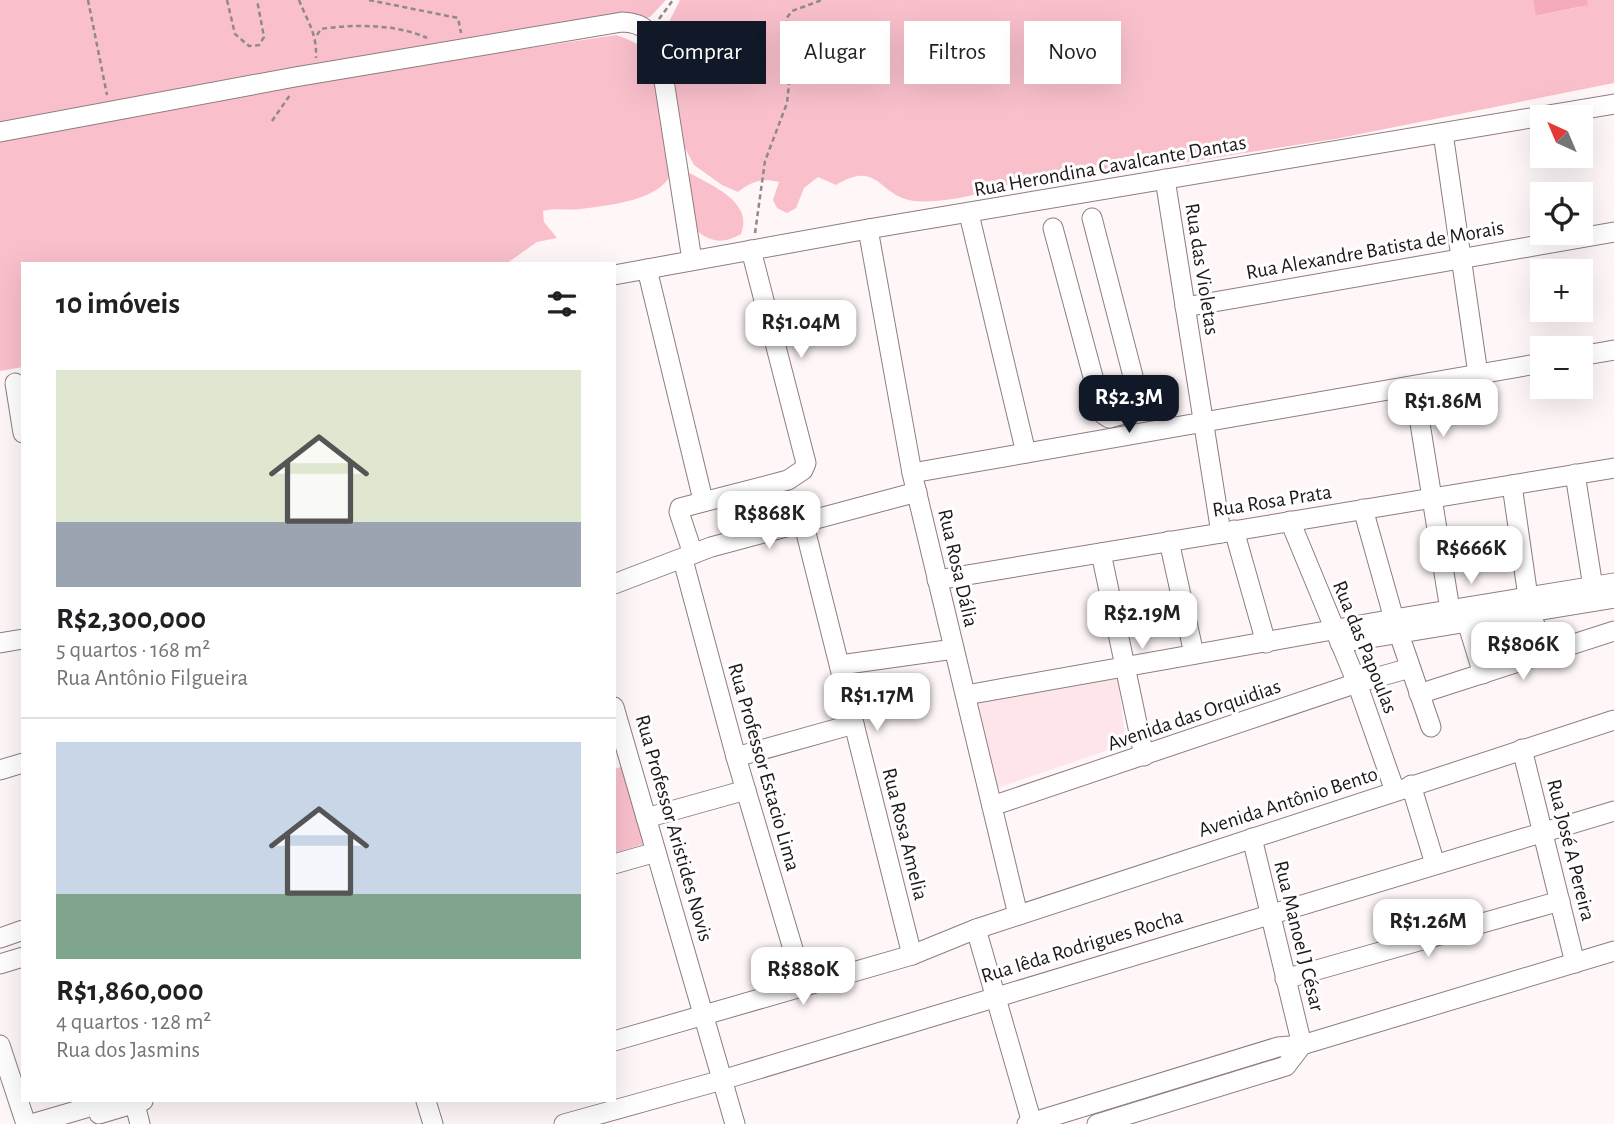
<!DOCTYPE html>
<html lang="pt">
<head>
<meta charset="utf-8">
<style>
  :root { --surface:#fff; --page:#f2f2f2; --text:#202124; --muted:#757577; --line:#e0e0e0; --accent:#111827 }
  body { margin:0; font-family:"Alegreya Sans",sans-serif; background:var(--page); color:var(--text); height:100vh; display:flex; flex-direction:column; font-size:26px; white-space:nowrap }
  * { box-sizing:border-box; margin:0 }
  p { font-size:23px; color:var(--muted) }
  .icon { flex:none; width:38px; height:38px; fill:none; stroke:currentColor; stroke-width:2; stroke-linecap:round; stroke-linejoin:round }
  .map { position:relative; flex:1; overflow:hidden }
  .sheet { position:absolute; left:21px; top:262px; width:595px; height:840px; display:flex; flex-direction:column; background:var(--surface); border-radius:0px; box-shadow:0 7px 28px #0002 }
  .sheet>* { flex:none }
  .hud { position:absolute; left:637px; top:21px; width:665px; height:63px; display:flex; gap:14px }
  .needle { width:46px; rotate:316deg }
  .buttons { position:absolute; left:1530px; top:105px; display:grid; gap:14px }
  .buttons a { display:grid; place-items:center; width:63px; height:63px; border-radius:0px; background:var(--surface); box-shadow:0 7px 28px #0002; font-size:35px }
  .price { position:absolute; translate:-50% -60px; padding:0 16px; border-radius:14px; background:#fff; color:#222; font-size:23px; line-height:46px; filter:drop-shadow(0 2px 4px #0008) }
  .price::after { content:''; position:absolute; left:50%; top:42px; width:21px; height:16px; margin-left:-10px; background:inherit; clip-path:polygon(0 0,100% 0,50% 100%) }
  .price.selected { background:var(--accent); color:#fff }
  ul { padding:0; list-style:none }
  li { display:grid; align-content:center; gap:14px; height:371px; padding:0 35px }
  li+li { border-top:2px solid var(--line) }
  li span { display:grid; place-items:center; height:217px; border-radius:0px; color:#555 }
  li>.icon { margin-inline-start:auto }
  span .icon { width:126px; height:126px; fill:#fffc; stroke-width:1 }
  li b { font-size:30px }
  h2 { display:flex; justify-content:space-between; align-items:center; height:84px; padding:0 35px; font-size:30px }
  .chip { padding:0 24px; border-radius:0px; background:var(--surface); box-shadow:0 7px 28px #0002; font-size:24px; line-height:63px }
  .chip.selected { background:var(--accent); color:#fff }
  .map>svg:first-child { display:block }
  .built { fill:#fde5ea }
  .green { fill:#f9c0cc }
  .building { fill:#f6abbc }
  .lines { fill:none; stroke-linecap:round; stroke-linejoin:round }
  .minor-casing { stroke:#8f7c80; stroke-width:21 }
  .path { stroke:#908889; stroke-width:2.5; stroke-dasharray:5 3.5; stroke-linecap:butt }
  .minor { stroke:#fff; stroke-width:19 }
  .labels { text-anchor:middle; dominant-baseline:central; stroke-width:6; stroke-linejoin:round; paint-order:stroke }
  .street-label { font-size:21px; fill:#1f1819; stroke:#fff }
</style>
</head>
<body>
<div class="map">
<svg width="1614" height="1124" viewBox="0 0 1614 1124">
  <rect width="100%" height="100%" fill="#fef6f7"/>
  <!-- built -->
  <polygon class="built" points="1116,666 1126,744 997,788 978,700"/>
  <!-- green -->
  <g class="green">
    <polygon points="0,0 666,0 650,17 0,127"/>
    <path d="M680,0H1533L1537,16L1579,7L1578,0H1614V83L1335,139L1174,164L1161,162L1142,168L1129,160L1131,167C1107,176 1092,174 1069,164L1037,183C1018,177 1008,186 990,191C968,197 937,203 914,201C877,196 880,159 836,185L818,177L804,188L796,208L787,213L777,208L773,200L779,182C761,178 753,181 738,192L722,185L694,165L679,137L661,38Z"/>
    <path d="M616,35C652,47 654,59 660,94C663,112 674,153 672,168C669,200 605,206 580,209C568,211 554,207 543,211L544,222L557,238L537,242L506,264H23V367L0,371V136L222,94Z"/>
    <path d="M686,171C708,184 755,201 741,234C722,245 709,242 694,228Z"/>
    <polygon points="621,767 644,844 614,853 614,769"/>
  </g>
  <!-- building -->
  <polygon class="building" points="1533,0 1587,0 1588,5 1536,16"/>
  <g class="lines">
    <defs>
      <g id="minor">
        <path d="M0,132L295,77L622,22C647,23 651,33 660,55L692,260"/>
        <polyline points="1443,133 1478,374"/>
        <polyline points="1165,179 1221,533"/>
        <polyline points="969,214 1026,453"/>
        <polyline points="1053,228 1103,414 1109,418 1139,410 1141,407 1092,218"/>
        <polyline points="868,229 912,473 1018,915"/>
        <polyline points="647,269 703,500"/>
        <polyline points="614,275 868,229 1614,104"/>
        <polyline points="1185,307 1614,232"/>
        <polyline points="1580,356 1614,350"/>
        <polyline points="15,383 23,433"/>
        <polyline points="1414,386 1450,610"/>
        <polyline points="912,473 1542,363"/>
        <polyline points="1575,474 1593,587"/>
        <polyline points="1512,485 1528,597"/>
        <polyline points="1363,509 1394,619"/>
        <polyline points="803,521 912,955"/>
        <polyline points="1290,521 1357,683 1395,791"/>
        <polyline points="1234,530 1266,643"/>
        <polyline points="1169,541 1194,654"/>
        <polyline points="1101,553 1144,756"/>
        <polyline points="693,554 679,512 680,508 788,480 803,470 806,463 751,250"/>
        <polyline points="683,560 736,757 804,986"/>
        <polyline points="937,580 1614,468"/>
        <polyline points="614,584 711,547 917,492"/>
        <polyline points="1529,611 1547,653"/>
        <polyline points="1467,622 1483,674"/>
        <polyline points="1399,634 1431,727"/>
        <polyline points="0,643 23,639"/>
        <polyline points="1340,643 1614,598"/>
        <polyline points="840,665 954,649"/>
        <polyline points="1419,694 1614,631"/>
        <polyline points="966,695 1394,619 1614,583"/>
        <polyline points="614,707 735,1124"/>
        <polyline points="1522,749 1575,963"/>
        <polyline points="736,757 854,724"/>
        <polyline points="0,770 23,763"/>
        <polyline points="1411,785 1435,864"/>
        <polyline points="992,806 1357,683 1410,668"/>
        <polyline points="646,818 746,790"/>
        <polyline points="1252,838 1302,1045"/>
        <polyline points="614,864 656,852"/>
        <polyline points="976,929 1032,1123"/>
        <polyline points="0,938 23,930"/>
        <polyline points="0,964 23,957"/>
        <polyline points="1285,979 1560,901"/>
        <polyline points="614,1041 912,955 976,929 1614,720"/>
        <polyline points="0,1045 26,1124"/>
        <polyline points="134,1101 140,1124"/>
        <polyline points="426,1101 433,1124"/>
        <polyline points="99,1114 143,1101"/>
        <polyline points="31,1124 110,1101"/>
        <polyline points="564,1124 722,1080 1614,811"/>
        <polyline points="1027,1124 1278,1047 1302,1045 1614,951"/>
        <polyline points="1097,1124 1286,1066 1302,1045"/>
      </g>
    </defs>
    <!-- minor casing -->
    <use href="#minor" class="minor-casing"/>
    <!-- path -->
    <g class="path">
      <polyline points="88,0 107,95"/>
      <polyline points="227,0 235,34 249,46 259,45 264,37 257,0"/>
      <path d="M299,0C308,23 317,33 316,58"/>
      <polyline points="369,0 458,18 461,33"/>
      <polyline points="659,19 673,0"/>
      <path d="M317,35L321,29C353,24 397,24 427,38"/>
      <polyline points="272,121 290,95"/>
      <polyline points="755,233 765,161 787,103 791,65 786,19 792,11 822,0"/>
    </g>
    <!-- minor -->
    <use href="#minor" class="minor"/>
  </g>
  <g class="labels">
    <!-- street labels -->
    <g class="street-label">
      <text transform="translate(1110 166) rotate(-10)">Rua Herondina Cavalcante Dantas</text>
      <text transform="translate(1375 250) rotate(-10)">Rua Alexandre Batista de Morais</text>
      <text transform="translate(1202 269) rotate(81)">Rua das Violetas</text>
      <text transform="translate(1272 501) rotate(-9)">Rua Rosa Prata</text>
      <text transform="translate(958 568) rotate(77)">Rua Rosa Dália</text>
      <text transform="translate(1365 647) rotate(68)">Rua das Papoulas</text>
      <text transform="translate(1194 715) rotate(-19)">Avenida das Orquidias</text>
      <text transform="translate(764 767) rotate(74)">Rua Professor Estacio Lima</text>
      <text transform="translate(1288 802) rotate(-18)">Avenida Antônio Bento</text>
      <text transform="translate(674 828) rotate(74)">Rua Professor Aristides Novis</text>
      <text transform="translate(905 834) rotate(76)">Rua Rosa Amelia</text>
      <text transform="translate(1571 850) rotate(76)">Rua José A Pereira</text>
      <text transform="translate(1299 936) rotate(76)">Rua Manoel J César</text>
      <text transform="translate(1082 946) rotate(-17)">Rua Iêda Rodrigues Rocha</text>
    </g>
  </g>
</svg>
<div class="buttons">
<a><svg class="needle" viewBox="-14 -14 28 28"><path d="M0-13l5 13h-10z" fill="#e53935"/><path d="M0 13l5-13h-10z" fill="#757577"/></svg></a>
<a><svg class="icon" aria-label="locate" viewBox="0 0 24 24"><circle cx="12" cy="12" r="6"/><path d="M12 2v4M12 18v4M2 12h4M18 12h4"/></svg></a>
<a>+</a>
<a>−</a>
</div>
<b class="price" style="left:801px;top:360px">R$1.04M</b>
<b class="price selected" style="left:1129px;top:435px">R$2.3M</b>
<b class="price" style="left:1443px;top:439px">R$1.86M</b>
<b class="price" style="left:769px;top:551px">R$868K</b>
<b class="price" style="left:1471px;top:586px">R$666K</b>
<b class="price" style="left:1142px;top:651px">R$2.19M</b>
<b class="price" style="left:1523px;top:682px">R$806K</b>
<b class="price" style="left:877px;top:733px">R$1.17M</b>
<b class="price" style="left:1428px;top:959px">R$1.26M</b>
<b class="price" style="left:803px;top:1007px">R$880K</b>
<div class="hud">
<a class="chip selected">Comprar</a>
<a class="chip">Alugar</a>
<a class="chip">Filtros</a>
<a class="chip">Novo</a>
</div>
<section class="sheet">
<h2>10 imóveis<svg class="icon" aria-label="filters" viewBox="0 0 24 24"><path d="M4 7h16M4 17h16"/><circle cx="9" cy="7" r="2"/><circle cx="15" cy="17" r="2"/></svg></h2>
<ul>
<li><span style="background:linear-gradient(#dfe7d0 70%,#9aa5b1 0)"><svg class="icon" aria-label="home" viewBox="0 0 24 24"><path d="M3 11l9-7 9 7M6 9v11h12V9"/></svg></span><div><b>R$2,300,000</b><p>5 quartos · 168 m²</p><p>Rua Antônio Filgueira</p></div></li>
<li><span style="background:linear-gradient(#c9d6e8 70%,#7fa58c 0)"><svg class="icon" aria-label="home" viewBox="0 0 24 24"><path d="M3 11l9-7 9 7M6 9v11h12V9"/></svg></span><div><b>R$1,860,000</b><p>4 quartos · 128 m²</p><p>Rua dos Jasmins</p></div></li>
</ul>
</section>
</div>
</body>
</html>
